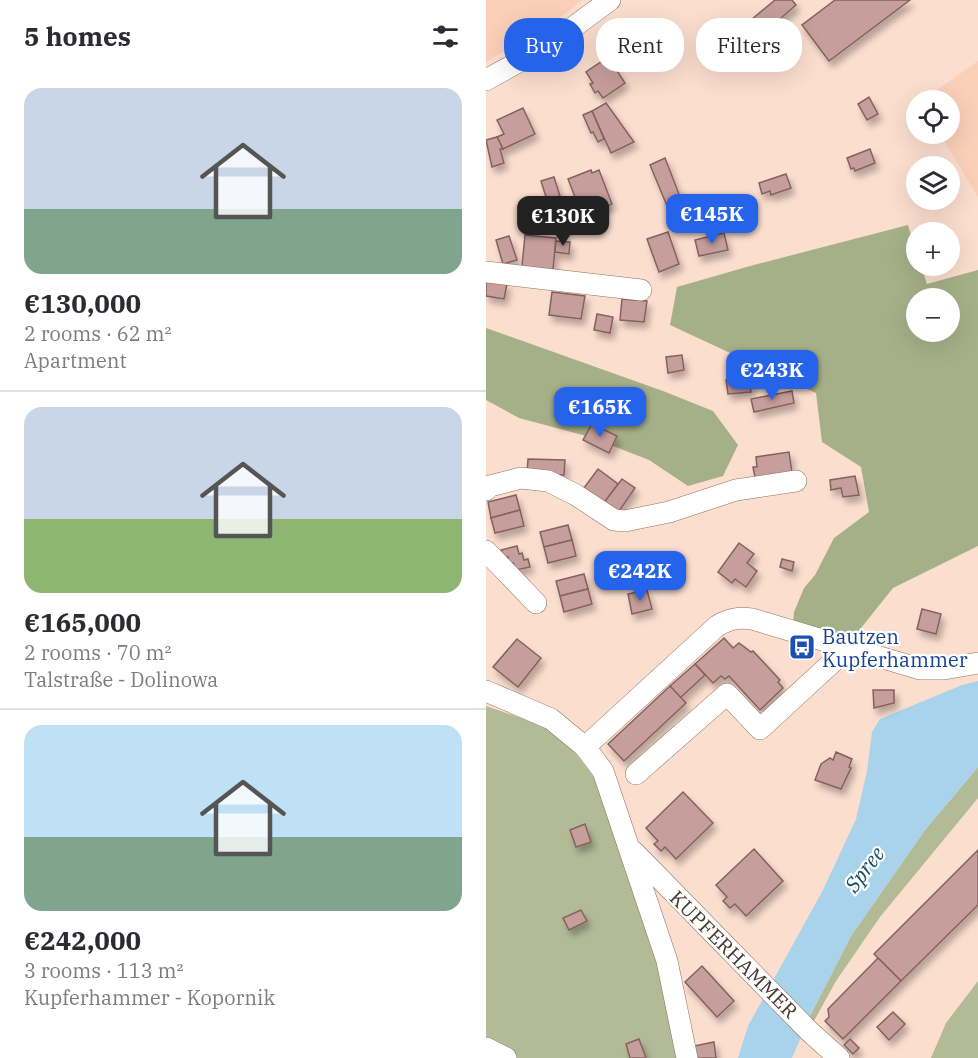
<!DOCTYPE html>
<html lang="en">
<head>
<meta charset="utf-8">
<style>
  :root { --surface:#fff; --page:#f2f2f3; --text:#2b2b33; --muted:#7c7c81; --line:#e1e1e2; --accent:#2563eb }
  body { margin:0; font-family:"IBM Plex Serif",serif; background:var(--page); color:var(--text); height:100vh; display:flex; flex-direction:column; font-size:22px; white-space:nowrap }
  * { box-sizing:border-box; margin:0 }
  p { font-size:20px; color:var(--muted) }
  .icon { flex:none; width:33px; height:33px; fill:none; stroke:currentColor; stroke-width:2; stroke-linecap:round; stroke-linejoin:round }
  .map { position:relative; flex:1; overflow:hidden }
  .side { display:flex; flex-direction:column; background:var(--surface); width:486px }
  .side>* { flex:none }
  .top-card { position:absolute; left:18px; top:18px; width:384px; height:54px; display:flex; gap:12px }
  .fabs { position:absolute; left:420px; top:90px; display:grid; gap:12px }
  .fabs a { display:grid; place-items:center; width:54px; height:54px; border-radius:50%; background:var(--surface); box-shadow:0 6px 24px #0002; font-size:30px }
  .price { position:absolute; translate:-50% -51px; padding:0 14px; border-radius:12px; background:var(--accent); color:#fff; font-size:20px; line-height:39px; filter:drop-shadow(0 2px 3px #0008) }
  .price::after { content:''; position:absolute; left:50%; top:36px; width:18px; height:14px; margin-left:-9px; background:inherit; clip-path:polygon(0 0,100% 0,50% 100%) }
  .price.current { background:#222; color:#fff }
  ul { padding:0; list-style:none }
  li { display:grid; align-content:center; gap:12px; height:318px; padding:0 24px }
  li+li { border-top:2px solid var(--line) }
  li span { display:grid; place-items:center; height:186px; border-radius:18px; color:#555 }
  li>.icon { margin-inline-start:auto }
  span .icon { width:108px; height:108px; fill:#fffc; stroke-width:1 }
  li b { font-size:26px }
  h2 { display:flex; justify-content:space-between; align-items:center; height:72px; padding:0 24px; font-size:26px }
  .chip { padding:0 21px; border-radius:24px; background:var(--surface); box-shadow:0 6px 24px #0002; font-size:21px; line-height:54px }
  .chip.current { background:var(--accent); color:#fff }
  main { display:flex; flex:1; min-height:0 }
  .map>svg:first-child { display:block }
  .built { fill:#fad0b8 }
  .green { fill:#b2bb96 }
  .forest { fill:#a6b088; fill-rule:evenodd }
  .water { fill:#a8d3eb }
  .building { fill:#c69e9c; stroke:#86615f; stroke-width:1.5; filter:url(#shadow) }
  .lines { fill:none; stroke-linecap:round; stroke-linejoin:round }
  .minor-casing { stroke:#8f705d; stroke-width:22 }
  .minor { stroke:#fff; stroke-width:21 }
  .labels { text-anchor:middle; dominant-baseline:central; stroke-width:4.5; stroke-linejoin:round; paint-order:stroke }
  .transit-label { font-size:20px; fill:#164399; stroke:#fff; text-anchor:start }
  .street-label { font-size:20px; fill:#45372f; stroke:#fff }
  .water-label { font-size:21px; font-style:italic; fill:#174d66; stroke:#fff }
</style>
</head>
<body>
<main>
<section class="side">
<h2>5 homes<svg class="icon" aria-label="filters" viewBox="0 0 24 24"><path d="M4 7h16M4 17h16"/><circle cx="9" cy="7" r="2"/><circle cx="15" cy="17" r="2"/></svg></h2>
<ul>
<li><span style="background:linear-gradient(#c9d6e8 65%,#7fa58c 0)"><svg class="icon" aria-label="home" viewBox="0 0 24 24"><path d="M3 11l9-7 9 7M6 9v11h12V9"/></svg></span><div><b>€130,000</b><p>2 rooms · 62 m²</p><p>Apartment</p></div></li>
<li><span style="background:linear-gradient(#c9d6e8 60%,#8fb573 0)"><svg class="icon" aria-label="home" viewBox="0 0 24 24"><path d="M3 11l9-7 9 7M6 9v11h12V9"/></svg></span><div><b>€165,000</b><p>2 rooms · 70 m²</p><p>Talstraße - Dolinowa</p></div></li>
<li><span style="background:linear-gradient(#bfe0f5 60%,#7fa58c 0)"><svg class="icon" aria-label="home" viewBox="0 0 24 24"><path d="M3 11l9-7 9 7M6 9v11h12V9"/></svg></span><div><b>€242,000</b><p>3 rooms · 113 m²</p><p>Kupferhammer - Kopornik</p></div></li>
</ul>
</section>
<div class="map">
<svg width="492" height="1058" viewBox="0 0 492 1058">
  <defs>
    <filter id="shadow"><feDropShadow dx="3.5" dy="6" stdDeviation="3" flood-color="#0004"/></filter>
  </defs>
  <rect width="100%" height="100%" fill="#fbdece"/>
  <!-- built -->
  <g class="built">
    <polygon points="0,0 97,0 66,23 0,62"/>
    <polygon points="492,61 492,197 454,134 464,134 464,100 437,100"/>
  </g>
  <!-- green -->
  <g class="green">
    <polygon points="0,706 61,727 90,754 109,779 136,850 170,957 192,1058 26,1058 0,1043"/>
    <polygon points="492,767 492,798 394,917 350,981 328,1021 324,1016 365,936 439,830"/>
    <polygon points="492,981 492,1058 445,1058 460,1023"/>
  </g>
  <!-- forest -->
  <g class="forest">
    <path d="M422,225L430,252V266H435L441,284L492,270V546L407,588L367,638L307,623L308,612L318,588L329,575L348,538L383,512L375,467L336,442L330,393L184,325L191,287L264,266ZM430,298H464V332H430Z"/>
    <polygon points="0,328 177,391 227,411 252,445 237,476 202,486 163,460 104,437 33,418 0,400"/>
  </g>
  <!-- water -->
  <polygon class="water" points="492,681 492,767 439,830 365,936 324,1016 306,1058 252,1058 262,1026 337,890 370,819 381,771 386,732 394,719 476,685"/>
  <!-- building -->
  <g class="building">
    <polygon points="289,0 306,0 310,5 266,43 254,29"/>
    <polygon points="349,0 424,0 343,61 316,25"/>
    <polygon points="122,57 139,83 117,98 112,91 109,93 104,84 107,83 100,72"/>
    <polygon points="383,97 392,114 381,120 372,104"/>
    <polygon points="120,103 148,142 125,153 106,111"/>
    <polygon points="37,108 49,134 17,149 11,137 18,134 11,120"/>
    <polygon points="106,111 118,139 112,142 107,132 105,133 97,115"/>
    <polygon points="11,137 17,149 14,149 18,163 6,167 0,140"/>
    <polygon points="384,149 389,163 369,171 368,168 365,169 361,158"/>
    <polygon points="179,158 198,207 184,213 164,165"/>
    <polygon points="105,170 106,173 113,170 126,204 96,215 82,179"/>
    <polygon points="300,174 305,188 285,195 284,191 276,194 273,183"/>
    <polygon points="68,177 74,196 61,200 55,181"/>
    <polygon points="457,228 457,232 443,232 443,229"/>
    <polygon points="182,232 193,264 173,272 161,239"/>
    <polygon points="238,233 242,250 213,256 209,240"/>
    <polygon points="39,235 70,238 67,270 36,266"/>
    <polygon points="23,236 31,260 17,264 10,240"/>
    <polygon points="70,241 84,242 83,254 69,252"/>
    <polygon points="0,280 21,284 18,299 0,296"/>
    <polygon points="66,292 99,296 95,319 63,315"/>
    <polygon points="136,299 161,301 158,322 134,320"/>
    <polygon points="111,314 127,317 124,333 108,330"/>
    <polygon points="196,355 198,370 182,373 180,357"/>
    <polygon points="263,377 265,392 242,394 240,380"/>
    <polygon points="306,391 308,403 268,412 265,399"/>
    <polygon points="106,424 131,436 123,453 97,440"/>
    <polygon points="303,452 306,473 270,482 267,467 271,467 270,457"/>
    <polygon points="42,459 79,460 78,475 41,474"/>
    <polygon points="112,469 132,484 115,507 98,488"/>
    <polygon points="369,476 373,495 357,497 355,488 345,490 344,480"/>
    <polygon points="136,479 149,488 131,514 117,504"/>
    <polygon points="30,495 34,510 5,518 2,502"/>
    <polygon points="34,510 38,526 9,533 5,518"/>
    <polygon points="82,525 86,540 58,547 54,532"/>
    <polygon points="86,540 90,556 62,563 58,547"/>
    <polygon points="253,543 268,554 261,563 271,571 260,587 249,579 246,583 232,572"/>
    <polygon points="31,546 33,554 36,553 38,560 42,559 44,567 30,570 27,563 23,564 22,557 17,558 15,550"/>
    <polygon points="296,559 308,562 306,571 294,567"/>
    <polygon points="98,574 102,589 74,596 70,581"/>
    <polygon points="102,589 106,604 78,612 74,596"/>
    <polygon points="161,590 166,609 146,614 142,594"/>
    <polygon points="436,609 455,614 450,634 431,629"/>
    <polygon points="238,638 247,648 253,643 265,652 267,651 294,680 292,682 297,688 274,710 243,676 239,679 235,676 227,683 209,664"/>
    <polygon points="31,639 55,658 32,687 7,667"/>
    <polygon points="209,664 219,675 194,698 184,686"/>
    <polygon points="184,686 200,703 138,761 122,744"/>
    <polygon points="387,690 408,690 408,703 388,708"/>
    <polygon points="350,752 366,759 363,767 365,768 355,789 329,780 335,764 344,758 347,760"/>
    <polygon points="197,792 227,823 190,859 179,847 175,851 168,844 172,841 160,828"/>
    <polygon points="99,824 105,842 90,847 84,830"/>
    <polygon points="268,849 297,881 260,916 249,904 244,908 237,901 241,897 230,885"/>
    <polygon points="492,850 492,905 415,981 388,954"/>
    <polygon points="95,910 101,921 83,930 77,918"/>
    <polygon points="392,958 415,981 357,1039 339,1021 343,1017 342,1009"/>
    <polygon points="216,966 248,1001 231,1017 199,982"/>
    <polygon points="407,1012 419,1024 403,1040 391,1027"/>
    <polygon points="153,1039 160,1058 144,1058 140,1044"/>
    <polygon points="364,1039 373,1048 367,1054 358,1045"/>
    <polygon points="228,1042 230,1058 211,1058 208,1046"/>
  </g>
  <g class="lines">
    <defs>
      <g id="minor">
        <polyline points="0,80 63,45 124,0"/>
        <polyline points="0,272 155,290"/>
        <polyline points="0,490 4,486 35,478 62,481 90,495 128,520 139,521 183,512 250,490 310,481"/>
        <polyline points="0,551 50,603"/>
        <polyline points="0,691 65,719 99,747 117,771 181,961 201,1058"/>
        <path d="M99,747L231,626C243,619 252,617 266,619L434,669H458L492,663"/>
        <polyline points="150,774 241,694 274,729 363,647"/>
        <polyline points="148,852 323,1031 353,1058"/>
        <polyline points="0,1048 20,1058"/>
      </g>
    </defs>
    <!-- minor casing -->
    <use href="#minor" class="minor-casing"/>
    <!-- minor -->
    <use href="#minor" class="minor"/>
  </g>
  <!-- icons -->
  <defs>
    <symbol id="bus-square" viewBox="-11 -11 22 22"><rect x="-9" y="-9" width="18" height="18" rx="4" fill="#1a4fb4" stroke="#fff"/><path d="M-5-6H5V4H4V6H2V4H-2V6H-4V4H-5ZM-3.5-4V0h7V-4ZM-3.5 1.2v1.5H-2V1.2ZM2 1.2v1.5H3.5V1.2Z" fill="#fff"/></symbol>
  </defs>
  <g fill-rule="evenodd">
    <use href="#bus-square" x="301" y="632" width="30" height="30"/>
  </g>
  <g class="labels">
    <!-- transit labels -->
    <g class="transit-label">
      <text x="336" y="636">Bautzen<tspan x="336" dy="23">Kupferhammer</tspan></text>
    </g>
    <!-- street labels -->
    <g class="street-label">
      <text transform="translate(248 954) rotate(45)">KUPFERHAMMER</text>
    </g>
    <!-- water labels -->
    <g class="water-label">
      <text transform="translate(378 869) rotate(-53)">Spree</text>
    </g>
  </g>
</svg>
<div class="fabs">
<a><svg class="icon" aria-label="locate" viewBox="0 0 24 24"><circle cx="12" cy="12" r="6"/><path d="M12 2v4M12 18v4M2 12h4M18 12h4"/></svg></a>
<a><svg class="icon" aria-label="layers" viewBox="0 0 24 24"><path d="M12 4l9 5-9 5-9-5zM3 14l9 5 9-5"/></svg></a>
<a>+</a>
<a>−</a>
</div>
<b class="price" style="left:226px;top:245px">€145K</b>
<b class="price current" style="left:77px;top:247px">€130K</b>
<b class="price" style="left:286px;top:401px">€243K</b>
<b class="price" style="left:114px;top:438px">€165K</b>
<b class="price" style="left:154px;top:602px">€242K</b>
<div class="top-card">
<a class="chip current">Buy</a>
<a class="chip">Rent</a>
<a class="chip">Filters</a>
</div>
</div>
</main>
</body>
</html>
